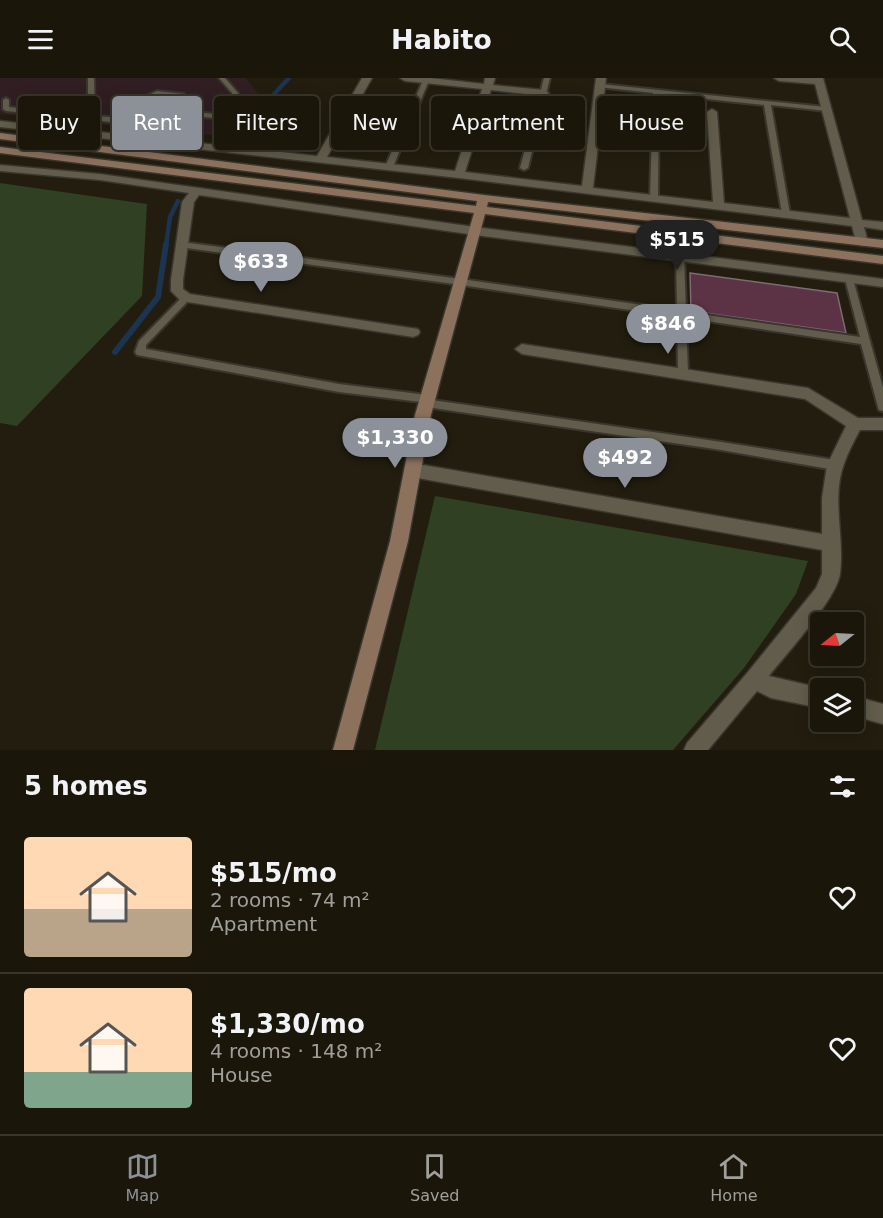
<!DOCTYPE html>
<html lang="en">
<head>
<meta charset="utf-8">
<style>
  :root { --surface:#1a160a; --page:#272318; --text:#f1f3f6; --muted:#9f9f9c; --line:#38352b; --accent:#8c9099 }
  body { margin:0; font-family:"DejaVu Sans",sans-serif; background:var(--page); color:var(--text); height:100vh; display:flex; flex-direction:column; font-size:22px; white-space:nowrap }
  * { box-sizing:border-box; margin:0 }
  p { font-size:20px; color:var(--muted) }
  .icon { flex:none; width:33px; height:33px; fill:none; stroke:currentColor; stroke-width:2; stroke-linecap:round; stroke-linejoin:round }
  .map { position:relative; height:672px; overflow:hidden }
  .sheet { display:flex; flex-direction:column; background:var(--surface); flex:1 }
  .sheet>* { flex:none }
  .top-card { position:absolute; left:18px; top:18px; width:848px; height:54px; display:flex; gap:12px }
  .needle { width:39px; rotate:252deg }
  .buttons { position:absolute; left:810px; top:534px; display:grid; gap:12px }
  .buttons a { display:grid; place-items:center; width:54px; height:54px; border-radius:6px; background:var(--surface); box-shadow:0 3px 15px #0003,0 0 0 2px var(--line); font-size:30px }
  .price { position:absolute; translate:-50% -51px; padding:0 14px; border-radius:21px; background:var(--accent); color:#fff; font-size:20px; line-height:39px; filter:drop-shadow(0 2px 3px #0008) }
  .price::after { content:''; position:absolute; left:50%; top:36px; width:18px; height:14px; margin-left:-9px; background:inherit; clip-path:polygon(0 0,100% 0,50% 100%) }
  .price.on { background:#222; color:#fff }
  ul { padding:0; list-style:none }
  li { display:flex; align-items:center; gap:18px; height:150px; padding:0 24px }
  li+li { border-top:2px solid var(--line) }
  li span { display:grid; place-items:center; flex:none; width:168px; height:120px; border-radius:6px; color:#555 }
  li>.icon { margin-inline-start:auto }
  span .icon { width:72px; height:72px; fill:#fffc; stroke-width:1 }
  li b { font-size:26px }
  h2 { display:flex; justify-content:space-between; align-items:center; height:72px; padding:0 24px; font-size:26px }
  .chip { padding:0 21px; border-radius:6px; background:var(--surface); box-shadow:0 3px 15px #0003,0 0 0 2px var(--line); font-size:21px; line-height:54px }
  .chip.on { background:var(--accent); color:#fff }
  header { display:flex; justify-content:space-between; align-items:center; height:78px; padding:0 24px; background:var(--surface); font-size:27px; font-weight:700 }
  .dock { display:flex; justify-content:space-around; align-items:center; height:84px; border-top:2px solid var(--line); background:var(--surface); font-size:16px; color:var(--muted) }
  .dock a { display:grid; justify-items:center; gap:3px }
  .dock .on { color:var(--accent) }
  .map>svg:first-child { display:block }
  .education { fill:#311e23 }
  .green { fill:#304023 }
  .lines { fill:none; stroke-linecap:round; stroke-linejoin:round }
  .stream-far1 { stroke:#1a3452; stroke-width:4.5 }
  .stream { stroke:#1a3452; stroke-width:6 }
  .building { fill:#5b3344; stroke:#7d6a72; stroke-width:1.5 }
  .lane-casing { stroke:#39362e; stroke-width:4 }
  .street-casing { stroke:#39362e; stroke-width:3 }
  .secondary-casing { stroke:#39362e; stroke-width:3 }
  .lane { fill:#615c4b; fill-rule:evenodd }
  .street { fill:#615c4b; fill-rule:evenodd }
  .secondary { fill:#8c715d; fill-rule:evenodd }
</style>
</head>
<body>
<header><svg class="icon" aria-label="menu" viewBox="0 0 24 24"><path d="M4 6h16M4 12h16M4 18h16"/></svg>Habito<svg class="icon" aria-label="search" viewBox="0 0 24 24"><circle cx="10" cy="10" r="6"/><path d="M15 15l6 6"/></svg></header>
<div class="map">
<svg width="883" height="672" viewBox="0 0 883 672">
  <rect width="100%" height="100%" fill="#221d0e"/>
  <!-- education -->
  <polygon class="education" points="0,0 246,0 260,18 218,58 0,36"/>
  <!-- green -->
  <g class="green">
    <polygon points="0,105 147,126 142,218 17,348 0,345"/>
    <polygon points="435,418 808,483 796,516 744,590 673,672 375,672"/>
  </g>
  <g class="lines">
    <!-- stream-far1 -->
    <g class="stream-far1">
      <polyline points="232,61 289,0"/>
      <polyline points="166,168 170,139 178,123"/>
    </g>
    <!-- stream -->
    <polyline class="stream" points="115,274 158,219 166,166"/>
  </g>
  <!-- building -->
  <polygon class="building" points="690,195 837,215 846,255 691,233"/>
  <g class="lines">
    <defs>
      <g id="lane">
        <path d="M88,0H94L95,38L139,41L130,35L132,25L157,13L184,16L191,25L186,33L224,37L232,27V15L219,0H225L238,15V27L228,40L226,41L181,37L179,39L184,54L181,65L177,67L173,65L176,54L173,41L157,44L155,51L143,63L139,61L150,50V44L130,46L6,33L3,31V22L6,20L9,22V29L88,38ZM158,17L180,19L185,25C175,41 152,44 137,34L138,26Z"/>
        <polygon points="424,0 430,0 393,89 386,91 385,89"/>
        <polygon points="544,0 550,0 528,90 524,92 520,90"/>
        <polygon points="600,6 826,29 829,31 826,33 771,27 790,136 786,138 782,136 764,27 659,16 658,120 654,122 650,120 653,15 598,9 597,8"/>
        <polygon points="182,164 461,201 677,232 676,178 680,175 684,178 686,234 860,259 845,201 849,198 853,201 883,310 883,333 879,332 878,329 861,266 686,240 688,295 683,299 678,295 677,239 461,207 179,169 179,165"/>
        <polygon points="186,217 191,220 189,222 146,267 146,271 339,306 427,317 431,318 432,322 715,363 835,382 839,384 841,387 839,390 835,392 715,371 426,329 422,328 421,324 339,314 137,277 135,274 139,263 183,218"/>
      </g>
      <g id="street">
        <polygon points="362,0 372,0 327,79 455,93 482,11 405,3 400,0 431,0 484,6 485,0 495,0 493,7 544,12 549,15 544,18 491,12 465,94 582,108 596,0 606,0 593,110 713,124 707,34 712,31 717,34 724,125 850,140 815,6 779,3 774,0 823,0 862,142 883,144 883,152 864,149 868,164 862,168 856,164 852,148 459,100 0,49 0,43 317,78"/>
        <polygon points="0,87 100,96 475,149 883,201 883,209 475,157 199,117 194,124 183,202 183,211 190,216 418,251 420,254 418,257 413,259 181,223 171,213 171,202 182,124 189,115 100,102 0,93"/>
        <path d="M522,266L808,310L858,340H883V352H860C854,363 848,374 844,386C831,421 845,460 840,496C836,522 787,575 769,598L821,610L820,630L771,620L757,613L708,672H684L687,665L748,594L816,510L822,496V472L412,399L406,397L404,392L406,387L412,385L822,456V420L827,387L846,348L805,321L522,276L515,271Z"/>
        <polygon points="854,618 883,626 883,646 854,638"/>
      </g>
      <polygon id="secondary" points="0,55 484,117 883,162 883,170 488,124 487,129 883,178 883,186 485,136 431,337 408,463 353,672 333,672 390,463 415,337 474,135 0,75 0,69 476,128 477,123 0,61"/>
    </defs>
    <!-- lane casing -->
    <use href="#lane" class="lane-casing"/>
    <!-- street casing -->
    <use href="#street" class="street-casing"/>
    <!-- secondary casing -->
    <use href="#secondary" class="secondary-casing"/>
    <!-- lane -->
    <use href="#lane" class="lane"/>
    <!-- street -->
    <use href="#street" class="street"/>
    <!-- secondary -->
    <use href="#secondary" class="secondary"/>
  </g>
</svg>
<div class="buttons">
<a><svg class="needle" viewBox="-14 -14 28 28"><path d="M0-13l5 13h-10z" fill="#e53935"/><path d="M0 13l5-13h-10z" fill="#9f9f9c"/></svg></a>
<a><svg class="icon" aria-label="layers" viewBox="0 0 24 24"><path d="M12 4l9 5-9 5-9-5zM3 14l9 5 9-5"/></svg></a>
</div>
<b class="price on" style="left:677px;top:193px">$515</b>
<b class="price" style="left:261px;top:215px">$633</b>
<b class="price" style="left:668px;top:277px">$846</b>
<b class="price" style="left:395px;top:391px">$1,330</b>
<b class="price" style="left:625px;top:411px">$492</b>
<div class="top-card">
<a class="chip">Buy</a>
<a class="chip on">Rent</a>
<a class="chip">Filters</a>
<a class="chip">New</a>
<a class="chip">Apartment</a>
<a class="chip">House</a>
</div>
</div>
<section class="sheet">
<h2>5 homes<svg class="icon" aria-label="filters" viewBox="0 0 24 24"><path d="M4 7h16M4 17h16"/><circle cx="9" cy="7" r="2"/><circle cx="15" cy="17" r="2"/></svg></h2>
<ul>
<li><span style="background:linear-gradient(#ffd9b3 60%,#b9a48a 0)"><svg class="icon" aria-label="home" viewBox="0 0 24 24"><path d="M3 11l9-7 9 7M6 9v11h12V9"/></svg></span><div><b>$515/mo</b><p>2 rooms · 74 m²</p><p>Apartment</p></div><svg class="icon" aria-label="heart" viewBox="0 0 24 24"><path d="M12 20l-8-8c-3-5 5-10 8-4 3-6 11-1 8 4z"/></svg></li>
<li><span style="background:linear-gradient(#ffd9b3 70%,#7fa58c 0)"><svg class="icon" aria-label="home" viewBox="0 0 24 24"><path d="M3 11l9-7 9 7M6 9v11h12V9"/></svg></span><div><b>$1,330/mo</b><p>4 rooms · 148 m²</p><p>House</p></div><svg class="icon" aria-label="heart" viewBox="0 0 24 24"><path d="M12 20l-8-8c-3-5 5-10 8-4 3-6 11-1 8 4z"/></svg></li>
</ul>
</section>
<nav class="dock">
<a class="on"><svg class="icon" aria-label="map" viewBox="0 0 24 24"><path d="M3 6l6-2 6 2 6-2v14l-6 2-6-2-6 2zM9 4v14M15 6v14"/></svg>Map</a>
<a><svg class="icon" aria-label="saved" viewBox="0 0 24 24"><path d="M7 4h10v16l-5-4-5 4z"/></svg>Saved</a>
<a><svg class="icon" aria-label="home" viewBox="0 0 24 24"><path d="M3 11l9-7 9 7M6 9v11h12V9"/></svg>Home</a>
</nav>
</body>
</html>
